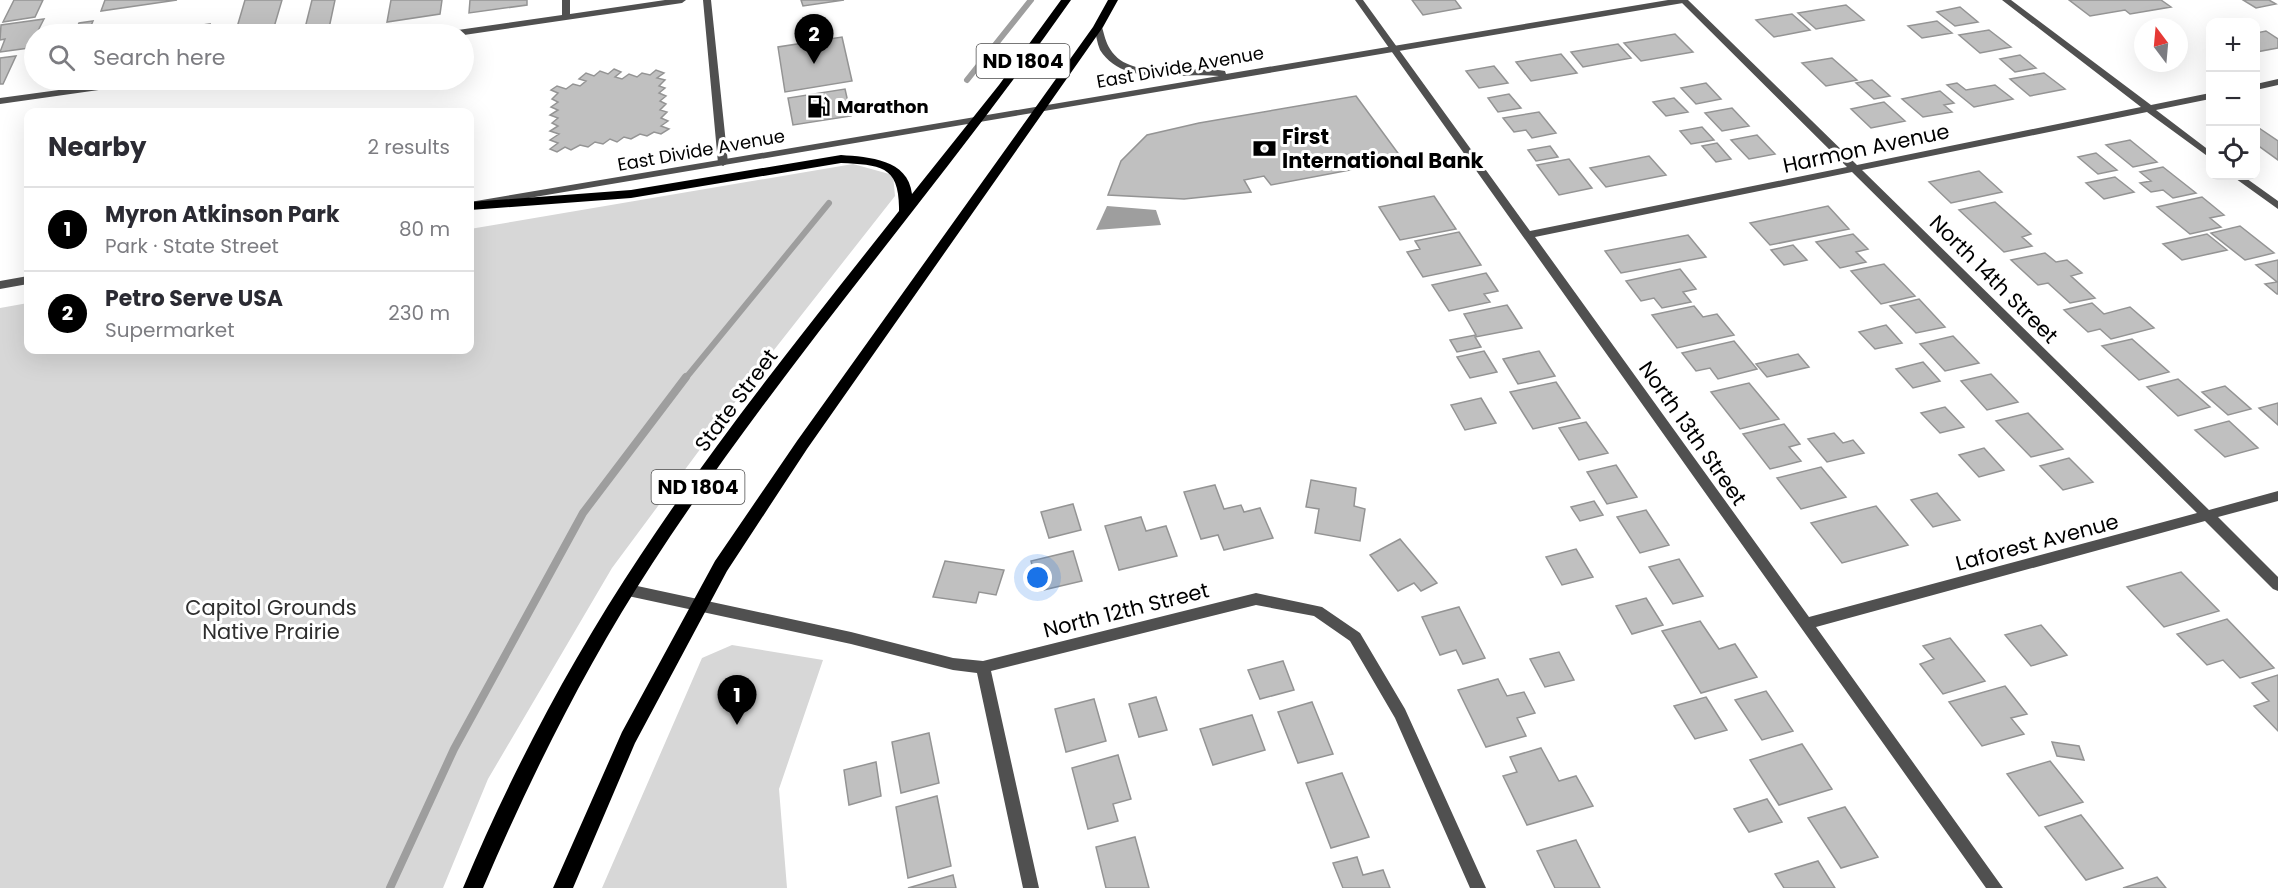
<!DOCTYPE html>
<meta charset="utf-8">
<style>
:root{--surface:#fff;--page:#f2f2f3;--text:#2b2b33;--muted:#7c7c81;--line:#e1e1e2;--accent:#000}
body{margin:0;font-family:Poppins,sans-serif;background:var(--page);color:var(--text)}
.controls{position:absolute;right:18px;top:18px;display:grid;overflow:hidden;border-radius:12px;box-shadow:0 6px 24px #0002}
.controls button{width:54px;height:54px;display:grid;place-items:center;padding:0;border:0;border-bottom:2px solid var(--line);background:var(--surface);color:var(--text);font:30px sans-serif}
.compass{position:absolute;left:2134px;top:18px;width:54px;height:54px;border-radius:50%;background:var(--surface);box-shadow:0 6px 24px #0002;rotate:344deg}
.you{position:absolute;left:1038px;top:578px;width:21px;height:21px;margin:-15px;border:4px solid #fff;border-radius:50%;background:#1a73e8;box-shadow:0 0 0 9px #1a73e833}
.badge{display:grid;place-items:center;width:39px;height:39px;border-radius:50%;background:var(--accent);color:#fff;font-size:20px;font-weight:700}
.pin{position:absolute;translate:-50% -50px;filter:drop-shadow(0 2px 3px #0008)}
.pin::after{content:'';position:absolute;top:32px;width:21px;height:18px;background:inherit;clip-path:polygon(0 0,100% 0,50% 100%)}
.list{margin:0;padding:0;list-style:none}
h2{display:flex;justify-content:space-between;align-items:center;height:78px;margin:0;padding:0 24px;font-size:26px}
h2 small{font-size:20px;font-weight:400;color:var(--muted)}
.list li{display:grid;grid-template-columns:39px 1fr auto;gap:18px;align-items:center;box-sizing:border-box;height:84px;padding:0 24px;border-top:2px solid var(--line)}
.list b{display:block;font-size:22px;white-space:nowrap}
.list p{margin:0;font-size:20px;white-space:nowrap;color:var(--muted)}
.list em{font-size:20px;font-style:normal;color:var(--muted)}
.icon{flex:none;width:33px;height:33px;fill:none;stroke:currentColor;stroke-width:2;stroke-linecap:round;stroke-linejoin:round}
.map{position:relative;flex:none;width:2278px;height:888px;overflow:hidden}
.search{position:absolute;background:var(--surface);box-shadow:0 6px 24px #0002;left:24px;top:24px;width:450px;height:66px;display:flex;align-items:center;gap:15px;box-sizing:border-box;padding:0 21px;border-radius:33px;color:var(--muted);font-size:22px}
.panel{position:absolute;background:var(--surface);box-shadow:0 6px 24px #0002;left:24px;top:108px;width:450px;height:246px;border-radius:12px}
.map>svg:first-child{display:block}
.green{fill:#d7d7d7}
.water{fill:#9e9e9e}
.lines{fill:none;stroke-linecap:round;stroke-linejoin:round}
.stream-far1{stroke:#9e9e9e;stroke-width:6}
.stream{stroke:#9e9e9e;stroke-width:8}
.building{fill:#c0c0c0;stroke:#949494;stroke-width:1.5}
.minor{fill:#505050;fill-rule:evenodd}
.tertiary{fill:#505050;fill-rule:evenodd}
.primary{fill:#000;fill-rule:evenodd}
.labels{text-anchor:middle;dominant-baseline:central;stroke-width:6;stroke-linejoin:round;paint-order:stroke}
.far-street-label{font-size:18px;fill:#000;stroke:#fff}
.far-poi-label{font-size:18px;font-weight:bold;fill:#000;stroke:#fff;text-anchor:start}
.shield{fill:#fff;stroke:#4c4c4c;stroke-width:1.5}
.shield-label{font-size:20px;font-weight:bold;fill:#000}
.poi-label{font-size:21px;font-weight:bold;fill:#000;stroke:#fff;text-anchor:start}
.street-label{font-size:21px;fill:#000;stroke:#fff}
.park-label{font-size:21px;fill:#2e2e2e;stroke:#fff}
</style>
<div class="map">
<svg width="2278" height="888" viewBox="0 0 2278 888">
<rect width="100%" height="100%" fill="#fff"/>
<!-- green -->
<path class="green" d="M853 164 893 175 895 196 770 355 612 568 488 779 443 888H0V308L28 303V350H470V229Z
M732 645 823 660 779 789 787 888H602L702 658Z"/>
<!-- water -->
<path class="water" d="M1107 206 1156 210 1161 225 1096 230Z"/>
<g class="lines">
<!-- stream-far1 -->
<path class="stream-far1" d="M967 80 1031 0
M685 379 829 203"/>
<!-- stream -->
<path class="stream" d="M390 888 454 749 583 513 686 377"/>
</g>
<!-- building -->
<path class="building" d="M14 0H43L35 17 3 22Z
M105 0H177L101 11Z
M245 0H282L272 34H235Z
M312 0H335L329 28 304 32Z
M391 0H442L440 14 387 22Z
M470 0H527V5L469 13Z
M801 0H844L803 6Z
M1412 0H1455L1461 8 1423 15Z
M2069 0H2161L2171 7 2130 14 2125 10 2090 16Z
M2243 0H2269L2276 4 2256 8Z
M1846 5 1864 20 1816 29 1798 13Z
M1960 7 1978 22 1955 26 1937 12Z
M1792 14 1810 30 1774 37 1756 20Z
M44 19 29 48 0 52 5 39 0 40 1 25Z
M93 21 88 33 74 34 79 23Z
M1937 21 1952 33 1922 38 1908 26Z
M210 24 207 34H139Z
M1989 30 2011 47 1980 53 1959 35Z
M2266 31 2278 39V48L2256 52V33Z
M1675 34 1693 52 1641 61 1624 43Z
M842 37 852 81 785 92 778 47Z
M1618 44 1631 58 1583 67 1571 52Z
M1561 54 1577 73 1531 81 1516 62Z
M2020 55 2036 68 2015 72 2000 59Z
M16 56 3 84H0V58Z
M1832 58 1857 80 1826 86 1802 63Z
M1494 66 1508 83 1479 88 1466 71Z
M614 69 621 72 615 77 622 79 629 74 637 77 642 73 650 75 656 70 664 73 657 78 665 80 659 86 665 88 659 93 666 96 660 101 666 104 660 110 667 112 661 118 668 121 661 126 669 129 661 134 654 132 647 136 640 134 631 139 624 137 617 142 610 139 603 144 595 142 588 147 580 145 571 150 565 147 557 152 550 149 558 143 550 140 559 134 550 131 558 126 552 123 558 118 550 115 558 110 551 107 558 102 552 99 558 93 551 90 557 86 566 89 573 84 580 86 586 81 579 79 586 73 594 76 600 71 608 74Z
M2044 73 2065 89 2030 96 2010 79Z
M1872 80 1890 96 1874 99 1856 83Z
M1706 83 1721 99 1696 104 1681 88Z
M1957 83 1966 90 1995 85 2013 99 1974 107 1947 85Z
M845 89 851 116 793 125 788 98Z
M1940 91 1954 103 1944 105 1952 112 1923 117 1902 99Z
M1509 94 1521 108 1498 112 1488 98Z
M1356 96 1403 160 1271 185 1264 176 1244 180 1251 192 1184 199 1108 195 1121 161 1147 135 1199 123Z
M1674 98 1688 112 1666 116 1653 102Z
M1884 102 1905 121 1871 128 1851 109Z
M1732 108 1749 126 1722 131 1705 113Z
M1539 112 1556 133 1532 138 1526 130 1514 132 1503 118Z
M2256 126 2278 141V160L2256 144Z
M1702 127 1714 140 1691 144 1680 131Z
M1757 135 1775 154 1749 159 1731 140Z
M2130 140 2157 162 2133 167 2106 145Z
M1717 143 1731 159 1716 162 1702 146Z
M1550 146 1558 157 1536 161 1528 150Z
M2096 153 2117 170 2098 174 2078 157Z
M1649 156 1666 175 1606 187 1590 168Z
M1569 159 1592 188 1559 195 1537 165Z
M2163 167 2196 193 2173 198 2163 190 2151 192 2140 183 2151 181 2140 172Z
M1979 171 2002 192 1951 203 1929 182Z
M2115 177 2134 192 2104 199 2086 183Z
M1434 196 1456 229 1400 240 1379 207Z
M2202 197 2224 215 2210 218 2221 227 2190 234 2157 207Z
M1995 202 2031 234 2022 237 2032 246 2004 252 1959 210Z
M1828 206 1849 229 1770 245 1750 223Z
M2240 226 2274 253 2245 260 2211 233Z
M1459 232 1481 265 1423 277 1407 252 1420 249 1415 241Z
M1853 234 1868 249 1856 252 1866 262 1840 268 1816 242Z
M2207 234 2227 250 2182 260 2163 244Z
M1688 235 1706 257 1621 273 1605 251Z
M1793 245 1807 260 1784 265 1771 250Z
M2045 253 2056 262 2067 260 2082 273 2071 276 2095 298 2070 303 2048 283 2038 285 2011 260Z
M2278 260V294H2277L2265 284 2277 282 2256 265Z
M1884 264 1915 296 1881 304 1851 271Z
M1680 269 1696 289 1683 292 1691 302 1662 308 1654 298 1641 301 1626 281Z
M1486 273 1498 291 1484 294 1490 302 1449 311 1432 285Z
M1919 299 1945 327 1916 333 1890 306Z
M2092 303 2104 314 2130 307 2154 328 2111 339 2100 329 2088 332 2064 310Z
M1507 305 1522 328 1475 337 1481 347 1457 352 1450 340 1476 335 1464 314Z
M1694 306 1703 317 1717 314 1734 335 1677 348 1652 315Z
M1886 325 1902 343 1875 349 1859 332Z
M1953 336 1979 363 1945 371 1920 344Z
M2132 339 2169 372 2139 380 2102 346Z
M1734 341 1757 369 1718 379 1710 368 1696 371 1682 353Z
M1484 351 1497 372 1470 378 1457 357Z
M1539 351 1555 376 1518 384 1503 359Z
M1798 354 1809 367 1767 377 1756 364Z
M1923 362 1940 381 1913 388 1896 369Z
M1991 374 2018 402 1987 410 1961 381Z
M2178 379 2210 407 2178 416 2147 387Z
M1556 382 1580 418 1533 429 1510 392Z
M1749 383 1779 419 1740 429 1711 392Z
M2225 386 2251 409 2228 415 2202 392Z
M1481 398 1496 423 1465 430 1451 405Z
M2278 403V425L2259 408Z
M1945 407 1964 427 1940 433 1921 413Z
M2028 413 2063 449 2031 457 1996 421Z
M2229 421 2258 448 2225 457 2195 430Z
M1586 422 1608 453 1579 460 1559 428Z
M1784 424 1800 444 1789 447 1801 461 1770 469 1743 434Z
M1834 433 1843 443 1853 440 1864 453 1827 462 1808 439Z
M1984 448 2004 470 1979 477 1959 455Z
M2069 458 2093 482 2063 490 2040 466Z
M1616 465 1637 497 1607 504 1587 472Z
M1821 467 1846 497 1801 509 1777 478Z
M1311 480 1356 488 1354 506 1365 509 1360 541 1315 533 1319 509 1306 507Z
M1215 485 1224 509 1241 505 1244 512 1260 508 1273 538 1224 550 1218 535 1201 539 1184 492Z
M1937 493 1960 520 1933 527 1911 500Z
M1594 501 1603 515 1580 521 1571 507Z
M1073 504 1081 530 1049 538 1041 512Z
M1876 506 1908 545 1842 563 1811 523Z
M1646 510 1669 545 1640 553 1617 517Z
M1141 517 1146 531 1166 526 1177 556 1119 570 1105 526Z
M1400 539 1437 583 1421 591 1414 583 1398 591 1370 555Z
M1576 549 1593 577 1562 585 1546 557Z
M1073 551 1082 581 1039 591 1031 561Z
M1679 559 1703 596 1673 604 1649 567Z
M945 561 1004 570 996 595 979 592 976 603 933 597Z
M2181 572 2219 611 2164 627 2127 587Z
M1646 598 1663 625 1632 634 1616 606Z
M1459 607 1485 658 1463 664 1456 650 1440 655 1422 617Z
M2227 619 2274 668 2240 678 2223 660 2207 665 2177 634Z
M1700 621 1719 649 1735 644 1757 677 1701 693 1662 631Z
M2041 625 2067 655 2031 666 2005 635Z
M1950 638 1985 681 1943 694 1920 664 1934 659 1923 646Z
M1559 652 1574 680 1545 687 1530 659Z
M1283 661 1294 690 1260 699 1248 670Z
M2278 675V731L2254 706 2269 701 2252 683Z
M1498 679 1507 696 1524 692 1535 713 1517 718 1526 736 1486 747 1458 690Z
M2005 686 2027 714 2011 718 2024 734 1982 746 1949 702Z
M1766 691 1793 731 1762 740 1735 700Z
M1156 697 1167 730 1139 737 1129 704Z
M1706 697 1727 730 1695 739 1674 706Z
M1094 699 1106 741 1066 752 1055 709Z
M1312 702 1333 754 1298 763 1278 712Z
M1252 715 1265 750 1213 765 1200 729Z
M929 733 939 783 901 793 892 742Z
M2052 742 2079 746 2084 760 2057 756Z
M1802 744 1832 789 1779 805 1750 760Z
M1541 748 1559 781 1576 776 1593 806 1527 825 1503 776 1517 772 1510 757Z
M1118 755 1131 799 1113 804 1118 821 1088 829 1072 768Z
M2050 761 2083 802 2039 816 2007 774Z
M876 762 881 796 849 805 844 770Z
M1342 773 1369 837 1331 848 1306 783Z
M937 796 951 866 908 878 896 807Z
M1767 799 1782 822 1749 832 1734 809Z
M1845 807 1878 857 1841 868 1808 818Z
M2081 815 2123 868 2086 880 2045 827Z
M1135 837 1149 888H1106L1096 847Z
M1576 840 1600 888H1555L1537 851Z
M1357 857 1363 875 1383 870 1390 888H1343L1333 863Z
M1818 861 1835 888H1784L1775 874Z
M953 875 956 888H908Z
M2157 877 2166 888H2123Z"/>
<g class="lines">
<!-- minor -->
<path class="minor" d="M562 0H570V14L665 0H686L682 3 464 35 447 34 451 31 562 15Z
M703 0H711L728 163 723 166 718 163Z
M1355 0H1363L1530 231 1847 167 1679 0H1688L1857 165 2141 107 2002 0H2011L2151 105 2210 93V99L2156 110 2210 151V158L2147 112 1862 170 2209 510 2278 491V501L2218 517 2278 577V591L2273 589 2205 521 1816 627 2003 888H1986ZM1852 172 2197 513 1809 617 1535 237Z
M2278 79V85L2256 90V84Z
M132 80H153L148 83 0 104V98Z
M2232 176H2243L2278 201V209Z
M628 584 851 632 953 658 983 661 1256 593 1322 607 1360 633 1405 709 1486 888H1470L1395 718 1350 641 1314 616 1256 605 991 671 1039 888H1023L977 673 953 670 851 644 628 596 623 594 621 590 623 586Z"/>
<!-- tertiary -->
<path class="tertiary" d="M1668 0H1687L1683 3 470 208V202L1219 76C1182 72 1124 88 1100 50 1097 43 1096 34 1094 27L1098 24 1102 27C1104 34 1106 43 1110 49 1131 83 1191 64 1225 71L1226 74Z
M28 276V284L0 289V281Z"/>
<!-- primary -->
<path class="primary" d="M1061 0H1071C936 192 780 367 652 564 585 667 531 776 483 888H463C511 773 571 660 640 556 719 436 810 324 899 211 900 165 880 165 841 163L631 198 470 210V202L631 190 841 155C869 157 908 159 912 194L999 85Z
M1108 0H1118L1103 27 807 449 727 571 635 743 573 888H553L622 732 715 561 797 441 1093 27Z"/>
</g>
<!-- icons -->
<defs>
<symbol id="fuel-bare" viewBox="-9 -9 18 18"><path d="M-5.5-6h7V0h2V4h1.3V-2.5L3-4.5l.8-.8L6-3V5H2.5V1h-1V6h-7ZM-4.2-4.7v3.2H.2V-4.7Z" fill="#000" stroke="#fff" stroke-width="2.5" paint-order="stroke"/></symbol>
<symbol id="bank-bare" viewBox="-9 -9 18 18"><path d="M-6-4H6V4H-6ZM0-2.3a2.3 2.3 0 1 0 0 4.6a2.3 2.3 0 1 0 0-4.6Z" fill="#000" stroke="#fff" stroke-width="2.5" paint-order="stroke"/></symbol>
</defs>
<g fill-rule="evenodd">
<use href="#fuel-bare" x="802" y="90" width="33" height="33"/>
<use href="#bank-bare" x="1248" y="132" width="33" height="33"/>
</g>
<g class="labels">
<!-- far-street labels -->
<g class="far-street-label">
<text transform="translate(1180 67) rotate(-10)">East Divide Avenue</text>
<text transform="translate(701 150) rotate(-10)">East Divide Avenue</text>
</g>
<!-- far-poi labels -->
<g class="far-poi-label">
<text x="837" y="106">Marathon</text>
</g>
<!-- shield labels -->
<g class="shield">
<rect x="976.5" y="44" width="93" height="34" rx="4.5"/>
<rect x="651.5" y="470" width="93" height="34" rx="4.5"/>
</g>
<g class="shield-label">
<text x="1023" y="61">ND 1804</text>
<text x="698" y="487">ND 1804</text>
</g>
<!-- poi labels -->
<g class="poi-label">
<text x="1282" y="136">First<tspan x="1282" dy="24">International Bank</tspan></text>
</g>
<!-- street labels -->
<g class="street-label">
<text transform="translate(1866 148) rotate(-12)">Harmon Avenue</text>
<text transform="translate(1994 279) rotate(45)">North 14th Street</text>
<text transform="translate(736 400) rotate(-53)">State Street</text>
<text transform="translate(1693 433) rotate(55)">North 13th Street</text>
<text transform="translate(2037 542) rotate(-15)">Laforest Avenue</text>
<text transform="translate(1126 610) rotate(-14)">North 12th Street</text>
</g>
<!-- park labels -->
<g class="park-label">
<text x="271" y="607">Capitol Grounds<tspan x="271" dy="24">Native Prairie</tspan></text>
</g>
</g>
</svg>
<div class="controls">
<button>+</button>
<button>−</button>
<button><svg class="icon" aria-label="locate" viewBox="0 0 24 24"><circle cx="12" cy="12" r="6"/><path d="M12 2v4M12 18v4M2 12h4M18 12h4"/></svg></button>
</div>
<svg class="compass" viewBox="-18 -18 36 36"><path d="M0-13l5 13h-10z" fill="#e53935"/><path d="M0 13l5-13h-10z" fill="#7c7c81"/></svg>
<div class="you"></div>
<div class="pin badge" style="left:737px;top:725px">1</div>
<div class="pin badge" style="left:814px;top:64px">2</div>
<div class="search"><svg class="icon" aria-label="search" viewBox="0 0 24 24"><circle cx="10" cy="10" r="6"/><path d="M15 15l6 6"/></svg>Search here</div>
<section class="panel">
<h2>Nearby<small>2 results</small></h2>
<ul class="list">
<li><span class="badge">1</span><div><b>Myron Atkinson Park</b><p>Park · State Street</p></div><em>80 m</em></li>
<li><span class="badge">2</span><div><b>Petro Serve USA</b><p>Supermarket</p></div><em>230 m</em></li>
</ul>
</section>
</div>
